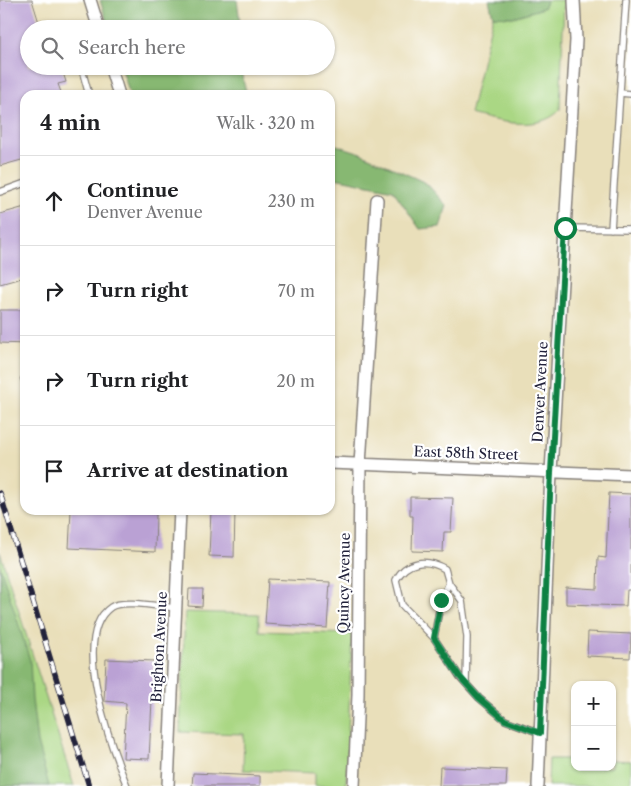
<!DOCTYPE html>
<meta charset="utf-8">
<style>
:root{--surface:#fff;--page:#f2f2f2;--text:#202124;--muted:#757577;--line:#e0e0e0}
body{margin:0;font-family:"Libre Caslon Text",serif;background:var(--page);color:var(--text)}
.controls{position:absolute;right:15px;bottom:15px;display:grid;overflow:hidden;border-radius:10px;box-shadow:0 1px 4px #0004}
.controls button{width:45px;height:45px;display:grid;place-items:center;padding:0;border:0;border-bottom:1px solid var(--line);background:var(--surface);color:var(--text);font:25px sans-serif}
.stop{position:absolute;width:15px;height:15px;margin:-11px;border:4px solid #0b8043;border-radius:50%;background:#fff}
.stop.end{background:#0b8043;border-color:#fff;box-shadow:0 1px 5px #0008}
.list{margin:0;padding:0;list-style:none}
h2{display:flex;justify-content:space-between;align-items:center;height:65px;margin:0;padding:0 20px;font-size:21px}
h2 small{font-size:16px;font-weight:400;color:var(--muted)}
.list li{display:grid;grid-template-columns:32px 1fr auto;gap:15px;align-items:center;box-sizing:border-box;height:90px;padding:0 20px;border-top:1px solid var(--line)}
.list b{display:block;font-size:19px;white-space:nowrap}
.list p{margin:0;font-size:16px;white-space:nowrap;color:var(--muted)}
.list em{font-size:16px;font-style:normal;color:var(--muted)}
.icon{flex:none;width:28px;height:28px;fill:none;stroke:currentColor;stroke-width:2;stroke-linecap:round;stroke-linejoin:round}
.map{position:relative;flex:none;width:631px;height:786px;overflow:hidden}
.search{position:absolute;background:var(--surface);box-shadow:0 1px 4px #0004;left:20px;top:20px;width:315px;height:55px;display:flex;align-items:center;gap:12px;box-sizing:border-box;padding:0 18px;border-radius:28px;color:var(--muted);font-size:19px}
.panel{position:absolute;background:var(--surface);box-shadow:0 1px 4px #0004;left:20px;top:90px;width:315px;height:425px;border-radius:15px}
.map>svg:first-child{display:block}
.green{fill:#aad784;stroke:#667c60}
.forest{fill:#87b872;stroke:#546d56}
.building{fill:#baa1d4}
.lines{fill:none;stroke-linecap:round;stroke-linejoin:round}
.lane-casing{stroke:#86807a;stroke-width:8}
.street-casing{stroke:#86807a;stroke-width:14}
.lane{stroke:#fff;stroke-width:5.5}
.street{stroke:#fff;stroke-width:11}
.rail-casing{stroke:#22223b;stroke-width:5.5}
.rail{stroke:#fff;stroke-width:4;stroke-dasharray:11;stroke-linecap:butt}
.route{stroke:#0b8043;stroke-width:6}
.labels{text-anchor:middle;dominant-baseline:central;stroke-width:4.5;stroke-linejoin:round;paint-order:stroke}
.street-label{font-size:14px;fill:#22223b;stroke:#fff}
</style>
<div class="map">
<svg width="631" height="786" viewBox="0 0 631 786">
<rect width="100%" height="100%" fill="#fff"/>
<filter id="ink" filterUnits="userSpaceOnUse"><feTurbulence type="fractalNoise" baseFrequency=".02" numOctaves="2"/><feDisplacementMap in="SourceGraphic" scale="10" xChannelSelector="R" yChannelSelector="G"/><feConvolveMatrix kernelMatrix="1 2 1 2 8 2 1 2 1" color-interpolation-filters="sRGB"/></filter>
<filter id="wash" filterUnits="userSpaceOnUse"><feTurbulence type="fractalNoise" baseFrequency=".0096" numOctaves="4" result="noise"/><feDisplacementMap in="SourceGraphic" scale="20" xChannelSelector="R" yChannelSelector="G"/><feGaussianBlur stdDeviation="1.12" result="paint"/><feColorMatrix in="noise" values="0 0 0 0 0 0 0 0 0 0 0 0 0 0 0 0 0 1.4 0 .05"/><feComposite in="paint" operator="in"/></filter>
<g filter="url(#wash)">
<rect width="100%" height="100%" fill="#e9dfba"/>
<!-- green -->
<path class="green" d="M547 0H564L560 110C538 133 497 121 470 114L493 16 513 17 543 8Z
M0 552 74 786H0Z
M185 612 259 614V631L352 634 346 786H315V773L243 770 244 734 180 732Z
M549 759H575V767H612V760L631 761V786H548Z"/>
<!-- forest -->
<path class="forest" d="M100 0H237L241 29H109Z
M489 0H547L543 8 513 17 493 16Z
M121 66H242V76L247 95H130Z
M330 143 358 152 426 183 447 206 440 227 420 229 393 190 330 177Z
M0 566 30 660 32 699 37 742 49 786H0Z"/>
<g id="blocks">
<!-- building -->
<path class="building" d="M0 0H32L41 29H29V66H61L66 82 58 84 62 95H25V159L0 166Z
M25 207V277L0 284V214Z
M0 310H25V344L0 343Z
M609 493 631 494V590H627L626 606 566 604V587L597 589 598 557 606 558Z
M410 497 453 498 451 532H444L443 552 412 551 413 516H410Z
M71 510 156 514 155 552 69 548Z
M211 510H235L234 557 209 556Z
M268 579 330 582 327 628 265 624Z
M189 589H203L202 607 188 606Z
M588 632 631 634 630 658 587 656Z
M106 659 154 661 149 759 123 758 126 703 104 701Z
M440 767 507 770 506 786H439Z
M193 773 260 776V786H192Z"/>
</g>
</g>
<g filter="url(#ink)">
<use href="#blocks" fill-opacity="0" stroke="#86807a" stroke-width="1"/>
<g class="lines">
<defs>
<path id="lane" d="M81 66 89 95
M620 93 631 94
M0 192 25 183
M565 228 631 229
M611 229 626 0
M24 379 25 381
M449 583 462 601 467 637 466 683
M434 638 402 605 396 580C406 561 426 558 445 569L449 583 441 600 434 638 460 677 479 698 505 720 540 733
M127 786C112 749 69 635 111 607 123 599 161 607 176 608"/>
<path id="street" d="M90 0 99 29
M110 66 119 95
M330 463 631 475
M168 786 180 510
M354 786 358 695 360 464 377 200
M538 786 551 472 576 40 574 0"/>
</defs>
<!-- lane casing -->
<use href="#lane" class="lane-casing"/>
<!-- street casing -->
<use href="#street" class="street-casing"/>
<!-- lane -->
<use href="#lane" class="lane"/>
<!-- street -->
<use href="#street" class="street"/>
<defs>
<path id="rail" d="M0 493 89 786"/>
</defs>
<!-- rail casing -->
<use href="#rail" class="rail-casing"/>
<!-- rail -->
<use href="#rail" class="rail"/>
</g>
</g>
<g class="lines" filter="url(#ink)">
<!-- route -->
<path class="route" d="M441 600 434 638 460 677 479 698 505 720 540 733 551 472 565 228"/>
</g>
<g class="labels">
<!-- street labels -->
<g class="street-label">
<text transform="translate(540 392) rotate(-87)">Denver Avenue</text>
<text transform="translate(466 453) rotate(2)">East 58th Street</text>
<text transform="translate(344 583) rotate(-89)">Quincy Avenue</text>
<text transform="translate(159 647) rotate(-87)">Brighton Avenue</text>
</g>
</g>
</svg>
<div class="controls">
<button>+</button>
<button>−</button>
</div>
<div class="stop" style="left:565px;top:228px"></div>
<div class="stop end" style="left:441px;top:600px"></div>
<div class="search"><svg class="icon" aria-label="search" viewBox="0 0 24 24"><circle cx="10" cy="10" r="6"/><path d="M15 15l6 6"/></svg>Search here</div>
<section class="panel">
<h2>4 min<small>Walk · 320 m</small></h2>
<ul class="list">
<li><svg class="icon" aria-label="ahead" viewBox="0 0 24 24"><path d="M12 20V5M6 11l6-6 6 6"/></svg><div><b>Continue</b><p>Denver Avenue</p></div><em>230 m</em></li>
<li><svg class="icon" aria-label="right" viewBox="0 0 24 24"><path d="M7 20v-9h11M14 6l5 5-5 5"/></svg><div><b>Turn right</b></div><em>70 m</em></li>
<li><svg class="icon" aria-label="right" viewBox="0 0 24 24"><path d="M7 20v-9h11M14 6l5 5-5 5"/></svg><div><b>Turn right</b></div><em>20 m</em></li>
<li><svg class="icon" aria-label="arrive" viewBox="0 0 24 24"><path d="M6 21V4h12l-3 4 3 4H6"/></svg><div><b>Arrive at destination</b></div></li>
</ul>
</section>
</div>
